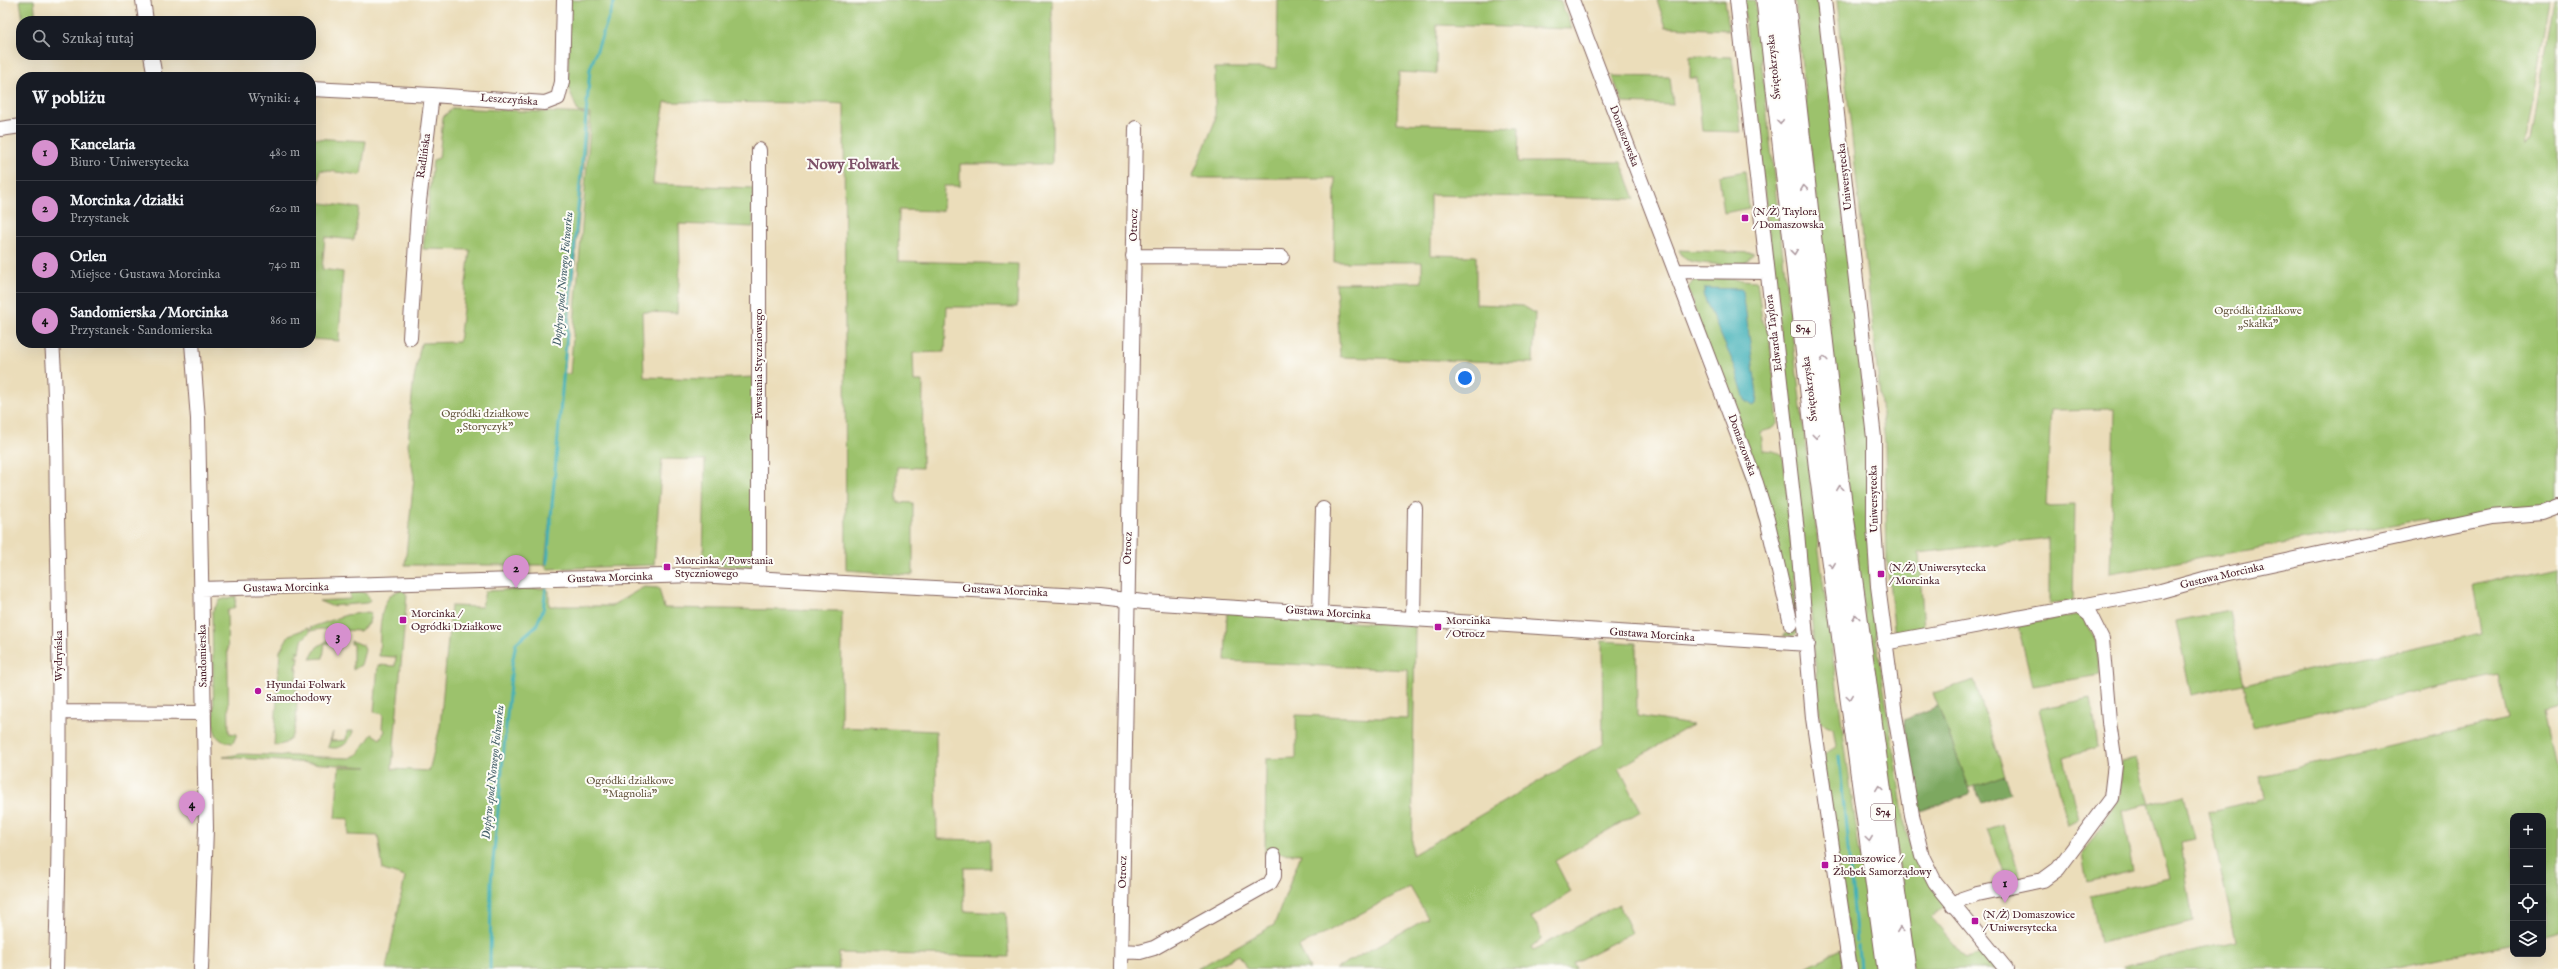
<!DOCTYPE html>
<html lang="pl">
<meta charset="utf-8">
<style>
:root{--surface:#171b24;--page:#242831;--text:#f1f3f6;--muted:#9ea1a6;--line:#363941;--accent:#d690ce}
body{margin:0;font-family:"IM FELL English",serif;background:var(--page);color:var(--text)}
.controls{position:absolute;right:12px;bottom:12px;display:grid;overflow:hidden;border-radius:8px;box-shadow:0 4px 16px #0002}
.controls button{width:36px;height:36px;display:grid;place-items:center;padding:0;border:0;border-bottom:1px solid var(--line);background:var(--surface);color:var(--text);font:20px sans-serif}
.you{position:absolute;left:1465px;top:378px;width:14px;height:14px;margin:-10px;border:3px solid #fff;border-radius:50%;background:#1a73e8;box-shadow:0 0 0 6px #1a73e833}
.badge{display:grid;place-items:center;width:26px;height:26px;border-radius:50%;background:var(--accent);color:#111;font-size:13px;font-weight:700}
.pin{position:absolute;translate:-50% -33px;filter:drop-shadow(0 1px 2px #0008)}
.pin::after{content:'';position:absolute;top:21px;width:14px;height:12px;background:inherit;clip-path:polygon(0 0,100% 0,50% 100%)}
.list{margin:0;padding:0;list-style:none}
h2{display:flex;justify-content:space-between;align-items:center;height:52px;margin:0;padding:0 16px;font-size:17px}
h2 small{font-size:13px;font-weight:400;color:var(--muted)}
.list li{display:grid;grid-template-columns:26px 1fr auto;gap:12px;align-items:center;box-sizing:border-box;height:56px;padding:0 16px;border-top:1px solid var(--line)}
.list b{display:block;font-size:15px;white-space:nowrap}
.list p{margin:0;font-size:13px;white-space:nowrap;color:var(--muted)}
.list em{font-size:13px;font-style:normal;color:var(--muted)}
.icon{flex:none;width:22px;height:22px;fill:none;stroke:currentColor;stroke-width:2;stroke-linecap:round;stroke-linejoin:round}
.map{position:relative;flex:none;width:2558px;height:969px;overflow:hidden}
.search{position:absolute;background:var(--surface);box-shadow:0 4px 16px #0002;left:16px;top:16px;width:300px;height:44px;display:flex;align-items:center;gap:10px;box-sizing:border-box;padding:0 14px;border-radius:16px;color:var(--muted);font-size:15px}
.panel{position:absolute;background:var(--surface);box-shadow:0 4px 16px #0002;left:16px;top:72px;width:300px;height:276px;border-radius:16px}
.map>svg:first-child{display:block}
.green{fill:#9cc26c;stroke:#73704c}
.forest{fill:#7da860;stroke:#646446}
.water{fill:#3fb0b8;stroke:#446872}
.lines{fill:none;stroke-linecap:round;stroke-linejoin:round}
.stream{stroke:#3fb0b8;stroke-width:3}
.minor-casing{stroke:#82625d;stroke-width:16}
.highway-casing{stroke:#82625d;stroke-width:23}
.minor{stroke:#fff;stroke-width:14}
.highway{stroke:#fff;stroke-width:21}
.oneway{stroke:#ae9aa0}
.poi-dot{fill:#b5179e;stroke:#fdfcf7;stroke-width:1.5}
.labels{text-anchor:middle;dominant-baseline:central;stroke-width:4;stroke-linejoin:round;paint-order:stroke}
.shield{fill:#fdfcf7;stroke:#806168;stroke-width:1}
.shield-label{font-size:10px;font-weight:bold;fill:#4a1f2b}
.street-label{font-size:11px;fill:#4a1f2b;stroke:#fdfcf7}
.poi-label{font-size:11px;fill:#4a1f2b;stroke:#fdfcf7;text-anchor:start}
.park-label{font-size:11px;fill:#675842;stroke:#fdfcf7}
.water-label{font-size:12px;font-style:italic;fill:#45606a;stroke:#fdfcf7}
.district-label{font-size:15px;font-weight:bold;fill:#7d5068;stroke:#fdfcf7}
</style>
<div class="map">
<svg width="2558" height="969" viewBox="0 0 2558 969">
<rect width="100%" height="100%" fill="#fdfcf7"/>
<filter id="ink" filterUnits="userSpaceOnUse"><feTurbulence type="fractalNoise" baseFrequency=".025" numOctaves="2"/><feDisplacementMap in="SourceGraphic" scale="8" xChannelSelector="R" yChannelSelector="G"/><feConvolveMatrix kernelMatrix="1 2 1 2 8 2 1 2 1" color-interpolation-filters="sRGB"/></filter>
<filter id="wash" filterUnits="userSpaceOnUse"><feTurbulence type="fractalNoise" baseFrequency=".012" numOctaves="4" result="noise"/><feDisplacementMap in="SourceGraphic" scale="16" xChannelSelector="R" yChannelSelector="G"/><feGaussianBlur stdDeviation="0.9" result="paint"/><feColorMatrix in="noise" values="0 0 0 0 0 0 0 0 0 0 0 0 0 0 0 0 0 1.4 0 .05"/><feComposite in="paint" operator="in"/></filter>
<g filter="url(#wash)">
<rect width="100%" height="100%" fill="#ebddba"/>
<!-- green -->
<path class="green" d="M20 0H34L36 21H23Z
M569 0H1052V164H960V186H944L943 211 899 210 898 261 1018 264 1017 307H947L945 352 913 353 914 381H923L922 468 897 467V502L913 503V575L846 570 844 104 828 103 665 102 657 146 653 184 753 188V227L679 224 680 268 677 313 642 312 644 377 708 379 754 377 756 567 703 565 705 460 662 459 654 565 546 569 552 497 545 565H405L414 477 408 444 413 384 421 343 459 342 470 250 423 249 433 160 439 158 443 117 453 108 589 114 564 374H570L591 114 578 112 568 86Z
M1278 0H1560L1572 29 1437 25 1436 74 1399 72 1397 123 1519 127 1518 162H1621L1635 199 1430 195V255L1476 256V304L1523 306 1535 313 1533 363 1340 357 1336 283 1422 282V262H1334L1335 178H1192L1215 121V68H1277Z
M1657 0H1725L1729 30 1666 27Z
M1743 0H1755C1788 324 1830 647 1876 969H1854L1822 755 1836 747 1833 728 1820 722 1811 611Z
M1795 0H1819L1868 437 1871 584 1876 638 1906 832 1919 869 1945 905 1931 918 1966 959 1984 950 1999 969H1913L1844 462Z
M1837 0H2550L2526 145 2532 139 2555 0H2558V502L2540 508 2429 525 2425 519 2110 574 2114 409 2051 410 2046 506 2075 505 2073 601 2049 603V538L1919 553 1924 630 1895 636 1887 562 1885 442Z
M1690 56 1732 57 1741 132 1702 131 1697 78H1690Z
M1612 76 1670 77 1673 105 1623 103Z
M311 138 366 141 361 175 320 170 315 202 359 208 354 240 325 237 322 269 343 272 339 341 311 339Z
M1745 171 1749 208 1724 213 1719 176Z
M1679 250 1754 253 1745 263C1732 265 1699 265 1687 260 1683 258 1681 254 1679 250Z
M1700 277 1757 281 1762 320 1769 332 1778 423 1771 429 1761 432 1763 450C1773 451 1780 450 1784 461L1799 631 1793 636H1783L1794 628 1688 288 1693 281Z
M2558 566V708L2544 712 2558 775V933L2543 937V816H2513V943L2387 969H2124L2123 967 2236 941 2208 812 2265 798 2261 776 2508 719 2498 675 2252 727 2243 684 2191 695 2176 621 2229 610 2244 684 2482 633 2474 585Z
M644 587 659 588 664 608 842 611 841 727 936 731 937 839 990 840V868H964V911L1006 913 1009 957 839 953V969H386L405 877 383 870 378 836 348 835 349 819 335 818 339 767H368L223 757 241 754 350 758 358 754 372 734 380 739 385 731 382 728 383 714 374 712 378 665 395 666 396 657 379 656C381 636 376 592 403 590L407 595 392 769 429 771 440 727 451 606 482 607 485 591 546 588 549 591V606H611Z
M350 591C358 591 368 591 370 600L367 603 331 606 319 601 350 599Z
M236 596 235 607 227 611 229 733 237 734 233 743C221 742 216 739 214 727L212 612 220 600Z
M368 612 371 613 369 623 360 631 320 629 311 631 310 628 346 615Z
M1227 612 1415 627 1412 855 1603 744 1602 641 1636 643 1637 716 1692 725 1619 768 1641 811 1555 861 1571 892 1531 918 1539 928 1541 939 1531 947 1533 950 1619 904 1632 933 1573 963 1576 969H1335L1428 918 1410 887 1299 947 1310 969H1247L1239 955 1210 969H1197L1274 925 1301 854 1265 853 1266 759 1296 758V715L1408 719V670L1225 661Z
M2080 614 2096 639 2100 675 2033 686 2018 626Z
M308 628 310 632 302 640 300 651H296L299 652 295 657H299L298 664 296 665 298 668 295 667V669L298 670 297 677 295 678 297 681 295 687H297L294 696 297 697C296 714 300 747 274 745L280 651 289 635Z
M328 640 343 641 342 645 325 643 323 658 310 659 317 647Z
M351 641 363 645 365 650 361 665 353 670V644H351Z
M1974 680 2005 775 1969 788 1933 693Z
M2091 698 2098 747 2064 757 2078 820 2068 825 2039 709Z
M347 731H353C350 743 340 751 328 747L333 732 331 741 346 740Z
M2136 759 2150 804 2184 795 2195 840 2181 843 2193 921 2100 943 2091 896 2169 878 2149 804 2122 811 2133 871 2087 882 2082 854 2120 797 2122 762Z
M2003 824 2021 879 2007 882 1987 829Z
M1841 949 1844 969H1802Z"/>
<!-- forest -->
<path class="forest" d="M1938 706 1971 793 1918 812 1904 720Z
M2005 775 2011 793 1982 803 1974 786Z"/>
<!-- water -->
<path class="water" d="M1705 288 1741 289 1743 291 1757 394 1756 404 1753 406 1745 400 1735 367 1703 295Z"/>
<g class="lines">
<!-- stream -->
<path class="stream" d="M547 563 590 69 615 0
M1839 756 1857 941
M1858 946 1860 969
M490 969 491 883 512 664 516 643 536 626 543 610 546 588"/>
</g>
</g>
<g filter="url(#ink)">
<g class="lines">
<defs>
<path id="minor" d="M143 0 146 21
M1572 0 1756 483 1767 519 1791 624
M1737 0 1797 532 1813 718 1850 969
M1824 0 1874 438V526L1878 586 1895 715 1912 815 1922 856 1935 882 2006 969
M151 55 155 77
M311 89 432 95 418 210 410 338
M432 95 545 103 558 98 562 82 564 0
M0 129 21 126
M759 150V578
M1133 256 1282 257
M1676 271 1767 272
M52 343C57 400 56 458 57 516 61 667 60 818 56 969
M192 343 198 419 206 828 201 969
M201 589 696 575 1100 597 1144 602 1808 644
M1320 613 1323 509
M1413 619 1415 508
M1884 643 2161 591 2211 577 2491 517 2542 513 2558 507
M60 712 204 713
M1953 906 1962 899 1977 894 2043 880 2058 869 2111 798 2115 764 2109 722 2102 639 2090 615 2079 606
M1122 951 1140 952 1154 948 1270 883 1274 876V856
M1121 969 1136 128"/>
<path id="highway" d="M1767 0 1820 472 1888 969
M1784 0 1837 472 1905 969"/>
</defs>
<!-- minor casing -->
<use href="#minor" class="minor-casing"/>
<!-- highway casing -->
<use href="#highway" class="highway-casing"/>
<!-- minor -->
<use href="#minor" class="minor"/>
<!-- highway -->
<use href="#highway" class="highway"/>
</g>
<!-- one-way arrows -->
<defs><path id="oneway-chevron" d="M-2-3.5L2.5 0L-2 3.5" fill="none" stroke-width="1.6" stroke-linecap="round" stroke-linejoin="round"/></defs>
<g class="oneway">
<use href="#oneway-chevron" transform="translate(1780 122) rotate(84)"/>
<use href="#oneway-chevron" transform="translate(1804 188) rotate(-97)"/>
<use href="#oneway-chevron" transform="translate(1794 252) rotate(84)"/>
<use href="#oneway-chevron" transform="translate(1824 359) rotate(-97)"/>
<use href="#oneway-chevron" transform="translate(1816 436) rotate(83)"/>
<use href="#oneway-chevron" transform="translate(1840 488) rotate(-97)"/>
<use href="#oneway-chevron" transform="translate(1832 565) rotate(83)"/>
<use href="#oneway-chevron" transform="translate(1856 617) rotate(-97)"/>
<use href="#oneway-chevron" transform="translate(1850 697) rotate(82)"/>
<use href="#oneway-chevron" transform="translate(1879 788) rotate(-98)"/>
<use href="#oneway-chevron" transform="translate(1869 839) rotate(82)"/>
<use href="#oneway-chevron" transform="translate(1900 930) rotate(-98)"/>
</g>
</g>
<!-- markers -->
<g class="poi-dot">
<rect x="1741" y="214" width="8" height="8" rx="2"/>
<rect x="663" y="563" width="8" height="8" rx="2"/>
<rect x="1877" y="570" width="8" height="8" rx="2"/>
<rect x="399" y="616" width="8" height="8" rx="2"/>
<rect x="1434" y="623" width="8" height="8" rx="2"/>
<circle cx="258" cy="691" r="4"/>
<rect x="1821" y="861" width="8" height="8" rx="2"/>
<rect x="1971" y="917" width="8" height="8" rx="2"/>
</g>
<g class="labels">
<!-- shield labels -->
<g class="shield">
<rect x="1791" y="321" width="24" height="16" rx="3"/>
<rect x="1871" y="804" width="24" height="16" rx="3"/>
</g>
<g class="shield-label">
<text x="1803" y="329">S74</text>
<text x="1883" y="812">S74</text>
</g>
<!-- street labels -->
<g class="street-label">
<text transform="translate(1774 67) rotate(-96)">Świętokrzyska</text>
<text transform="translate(509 100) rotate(4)">Leszczyńska</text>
<text transform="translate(1624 136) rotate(69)">Domaszowska</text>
<text transform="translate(424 156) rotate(-82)">Radlińska</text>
<text transform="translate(1845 177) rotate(-96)">Uniwersytecka</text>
<text transform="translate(1134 225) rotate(-89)">Otrocz</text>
<text transform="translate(1774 333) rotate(-97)">Edwarda Taylora</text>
<text transform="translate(759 364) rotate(-90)">Powstania Styczniowego</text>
<text transform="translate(1810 389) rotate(-97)">Świętokrzyska</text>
<text transform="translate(1742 445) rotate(70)">Domaszowska</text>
<text transform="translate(1874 499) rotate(-91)">Uniwersytecka</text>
<text transform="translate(1128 548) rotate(-88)">Otrocz</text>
<text transform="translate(2222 576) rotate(-13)">Gustawa Morcinka</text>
<text transform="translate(610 578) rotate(-2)">Gustawa Morcinka</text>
<text transform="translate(286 588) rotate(-1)">Gustawa Morcinka</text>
<text transform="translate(1005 591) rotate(3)">Gustawa Morcinka</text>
<text transform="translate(1328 613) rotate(4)">Gustawa Morcinka</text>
<text transform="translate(1652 635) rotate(4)">Gustawa Morcinka</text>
<text transform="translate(59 656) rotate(-90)">Wydryńska</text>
<text transform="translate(203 656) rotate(-91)">Sandomierska</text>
<text transform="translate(1123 872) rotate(-89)">Otrocz</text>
</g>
<!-- poi labels -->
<g class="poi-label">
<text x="1753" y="212">(N/Ż) Taylora<tspan x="1753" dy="13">/ Domaszowska</tspan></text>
<text x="675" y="561">Morcinka / Powstania<tspan x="675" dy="13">Styczniowego</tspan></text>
<text x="1889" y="568">(N/Ż) Uniwersytecka<tspan x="1889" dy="13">/ Morcinka</tspan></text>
<text x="411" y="614">Morcinka /<tspan x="411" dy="13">Ogródki Działkowe</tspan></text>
<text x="1446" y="621">Morcinka<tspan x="1446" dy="13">/ Otrocz</tspan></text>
<text x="266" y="685">Hyundai Folwark<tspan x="266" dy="13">Samochodowy</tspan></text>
<text x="1833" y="859">Domaszowice /<tspan x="1833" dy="13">Żłobek Samorządowy</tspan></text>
<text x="1983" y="915">(N/Ż) Domaszowice<tspan x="1983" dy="13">/ Uniwersytecka</tspan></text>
</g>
<!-- park labels -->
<g class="park-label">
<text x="2258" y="311">Ogródki działkowe<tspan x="2258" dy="13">„Skałka”</tspan></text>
<text x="485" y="414">Ogródki działkowe<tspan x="485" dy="13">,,Storyczyk"</tspan></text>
<text x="630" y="781">Ogródki działkowe<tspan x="630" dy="13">"Magnolia"</tspan></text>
</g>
<!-- water labels -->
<g class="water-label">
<text transform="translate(563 279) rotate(-85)">Dopływ spod Nowego Folwarku</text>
<text transform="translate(493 772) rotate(-84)">Dopływ spod Nowego Folwarku</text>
</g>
<!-- district labels -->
<g class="district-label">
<text x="853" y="164">Nowy Folwark</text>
</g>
</g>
</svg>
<div class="controls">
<button>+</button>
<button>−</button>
<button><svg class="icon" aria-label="locate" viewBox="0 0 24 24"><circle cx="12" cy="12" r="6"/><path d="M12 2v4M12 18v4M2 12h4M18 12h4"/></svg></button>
<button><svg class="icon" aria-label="layers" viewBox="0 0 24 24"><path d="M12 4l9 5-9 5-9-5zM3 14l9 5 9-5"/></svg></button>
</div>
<div class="you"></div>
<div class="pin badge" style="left:2005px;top:903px">1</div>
<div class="pin badge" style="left:516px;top:588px">2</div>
<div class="pin badge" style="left:338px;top:656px">3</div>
<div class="pin badge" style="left:192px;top:824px">4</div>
<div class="search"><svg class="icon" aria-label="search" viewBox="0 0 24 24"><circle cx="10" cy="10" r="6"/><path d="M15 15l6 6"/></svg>Szukaj tutaj</div>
<section class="panel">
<h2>W pobliżu<small>Wyniki: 4</small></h2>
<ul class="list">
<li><span class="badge">1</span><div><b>Kancelaria</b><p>Biuro · Uniwersytecka</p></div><em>480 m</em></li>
<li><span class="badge">2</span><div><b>Morcinka / działki</b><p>Przystanek</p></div><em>620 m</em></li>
<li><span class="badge">3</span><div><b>Orlen</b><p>Miejsce · Gustawa Morcinka</p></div><em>740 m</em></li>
<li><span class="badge">4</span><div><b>Sandomierska / Morcinka</b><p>Przystanek · Sandomierska</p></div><em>860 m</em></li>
</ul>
</section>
</div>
